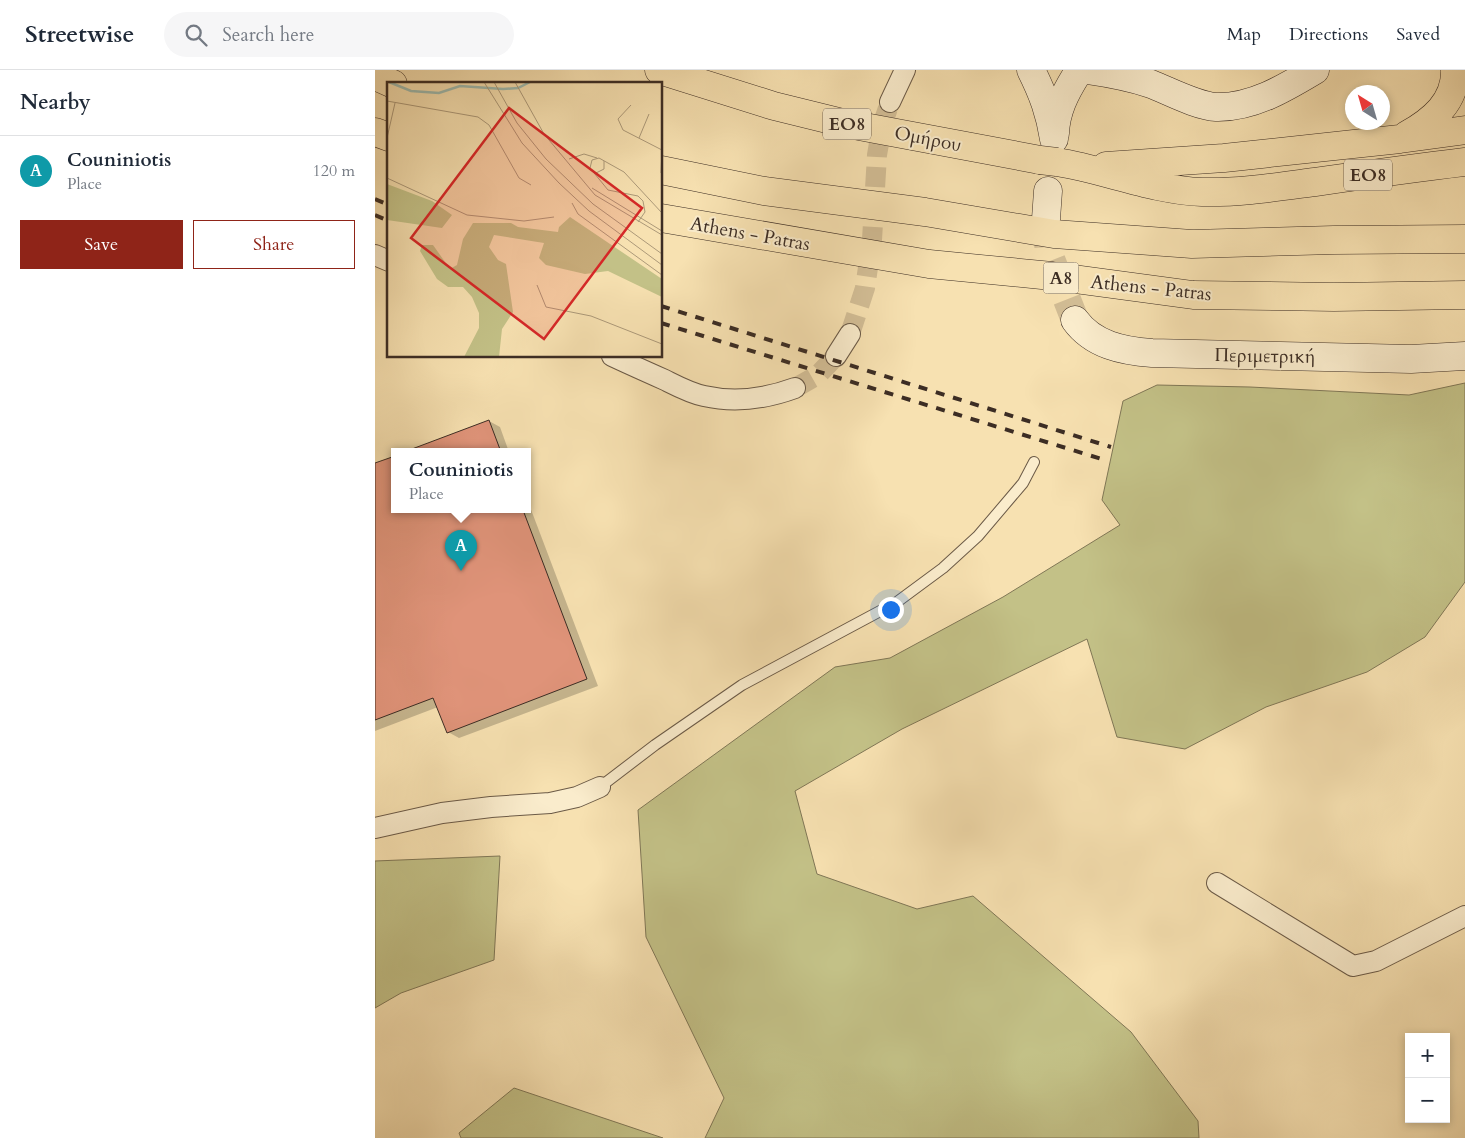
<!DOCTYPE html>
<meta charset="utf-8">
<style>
:root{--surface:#fff;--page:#f6f6f7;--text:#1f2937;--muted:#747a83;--line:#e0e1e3;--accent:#8f2418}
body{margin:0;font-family:Cardo,serif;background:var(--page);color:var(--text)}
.controls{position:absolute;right:15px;bottom:15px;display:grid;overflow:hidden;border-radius:0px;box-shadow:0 2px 8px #0003}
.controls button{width:45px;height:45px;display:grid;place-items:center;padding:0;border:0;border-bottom:1px solid var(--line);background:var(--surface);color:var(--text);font:25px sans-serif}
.compass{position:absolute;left:970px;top:15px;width:45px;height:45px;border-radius:50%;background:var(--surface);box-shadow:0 2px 8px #0003;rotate:323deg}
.you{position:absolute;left:515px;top:539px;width:18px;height:18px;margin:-12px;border:4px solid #fff;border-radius:50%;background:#1a73e8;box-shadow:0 0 0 8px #1a73e833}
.badge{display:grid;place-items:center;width:32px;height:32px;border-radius:50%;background:var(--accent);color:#fff;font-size:16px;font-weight:700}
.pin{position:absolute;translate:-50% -41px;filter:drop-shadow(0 1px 2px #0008)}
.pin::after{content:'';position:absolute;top:26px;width:18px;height:15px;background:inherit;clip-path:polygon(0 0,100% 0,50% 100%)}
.popup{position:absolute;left:16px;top:378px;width:140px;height:65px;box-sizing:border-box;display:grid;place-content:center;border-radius:0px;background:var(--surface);filter:drop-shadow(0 1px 4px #0005);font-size:16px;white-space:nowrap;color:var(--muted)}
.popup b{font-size:19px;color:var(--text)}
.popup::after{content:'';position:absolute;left:50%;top:100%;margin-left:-10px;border:10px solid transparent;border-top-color:var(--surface)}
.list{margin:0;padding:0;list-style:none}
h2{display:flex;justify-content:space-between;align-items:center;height:65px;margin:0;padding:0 20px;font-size:21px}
h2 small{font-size:16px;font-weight:400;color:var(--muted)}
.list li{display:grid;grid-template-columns:32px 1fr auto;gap:15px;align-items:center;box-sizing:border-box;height:70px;padding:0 20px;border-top:1px solid var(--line)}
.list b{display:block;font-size:19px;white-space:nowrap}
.list p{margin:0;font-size:16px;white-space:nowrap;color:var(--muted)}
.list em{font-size:16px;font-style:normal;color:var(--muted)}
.actions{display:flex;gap:10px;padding:15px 20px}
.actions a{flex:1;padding:11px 0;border:1px solid var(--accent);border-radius:0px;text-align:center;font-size:18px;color:var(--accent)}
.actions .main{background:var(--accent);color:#fff}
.icon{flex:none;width:28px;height:28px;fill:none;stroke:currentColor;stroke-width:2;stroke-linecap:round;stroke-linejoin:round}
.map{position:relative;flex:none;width:1090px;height:1068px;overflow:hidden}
header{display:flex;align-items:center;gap:30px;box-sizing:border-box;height:70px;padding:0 25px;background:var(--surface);border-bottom:1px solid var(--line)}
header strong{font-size:24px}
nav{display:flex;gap:28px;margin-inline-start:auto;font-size:18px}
.search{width:350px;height:45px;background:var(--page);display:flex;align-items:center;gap:12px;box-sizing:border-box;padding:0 18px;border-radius:28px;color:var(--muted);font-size:19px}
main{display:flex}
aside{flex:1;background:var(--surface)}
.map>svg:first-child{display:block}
.green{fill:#c3c187;stroke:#807756}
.shadow{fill:#0003}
.building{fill:#df9379;stroke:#3c2d24}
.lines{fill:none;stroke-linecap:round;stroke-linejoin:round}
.street-tunnel{stroke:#d2bd95;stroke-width:20;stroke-dasharray:20 10;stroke-linecap:butt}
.secondary-tunnel{stroke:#d2bd95;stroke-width:28;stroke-dasharray:28 14;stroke-linecap:butt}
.lane-casing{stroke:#6b5a47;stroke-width:12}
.street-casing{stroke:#6b5a47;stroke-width:22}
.secondary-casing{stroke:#3c2d24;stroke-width:29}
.primary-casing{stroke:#3c2d24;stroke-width:29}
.highway-casing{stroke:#3c2d24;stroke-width:29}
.lane{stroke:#faeccc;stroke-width:10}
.street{stroke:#faeccc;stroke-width:20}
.secondary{stroke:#faeccc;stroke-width:28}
.primary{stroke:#f7e1b1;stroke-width:28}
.highway{stroke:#f7e1b1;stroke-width:28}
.rail{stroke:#3c2d24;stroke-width:4;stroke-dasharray:9 9;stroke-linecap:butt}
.primary-bridge-casing{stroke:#3c2d24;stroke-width:29;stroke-linecap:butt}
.primary-bridge{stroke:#f7e1b1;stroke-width:28}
.labels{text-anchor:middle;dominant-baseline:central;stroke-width:4;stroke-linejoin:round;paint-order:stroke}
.shield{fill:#faeccc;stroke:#756656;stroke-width:1}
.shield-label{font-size:18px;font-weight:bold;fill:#3c2d24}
.street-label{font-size:19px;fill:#3c2d24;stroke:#faeccc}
.inset-river{fill:none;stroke:#9ebcb1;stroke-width:2.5}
.inset-road{fill:none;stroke:#ac9979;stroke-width:1}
.view{fill:#d62828;fill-opacity:0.15;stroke:#d62828;stroke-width:2.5}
.inset-edge{fill:none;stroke:#3c2d24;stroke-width:2.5}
</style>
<header>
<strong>Streetwise</strong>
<div class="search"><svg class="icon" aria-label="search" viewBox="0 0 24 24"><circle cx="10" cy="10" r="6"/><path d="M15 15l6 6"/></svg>Search here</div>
<nav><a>Map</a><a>Directions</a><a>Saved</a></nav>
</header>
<main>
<aside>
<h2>Nearby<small></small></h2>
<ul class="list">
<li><span class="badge" style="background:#0f9aa8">A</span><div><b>Couniniotis</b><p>Place</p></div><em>120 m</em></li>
</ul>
<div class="actions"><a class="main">Save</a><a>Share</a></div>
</aside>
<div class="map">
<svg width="1090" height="1068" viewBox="0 0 1090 1068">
<rect width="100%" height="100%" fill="#f7e1b1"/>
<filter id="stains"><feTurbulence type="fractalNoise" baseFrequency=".004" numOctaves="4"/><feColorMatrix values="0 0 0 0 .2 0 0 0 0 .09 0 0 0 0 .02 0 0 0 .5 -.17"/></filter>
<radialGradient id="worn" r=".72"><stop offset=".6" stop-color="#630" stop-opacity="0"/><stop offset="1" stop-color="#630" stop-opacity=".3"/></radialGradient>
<!-- green -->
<path class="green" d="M1090 313V512L1050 567 992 602 891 637 810 679 742 667 712 569 527 659 420 721 442 804 542 839 598 826 756 962 823 1051 824 1068H330L349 1028 271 867 263 740 460 597 515 588 628 527 745 455 727 430 748 331 782 315 875 317 1034 325Z
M125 786 119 890 26 923 0 938V791Z
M139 1018 288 1068H86L84 1063Z"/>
<!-- shadow -->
<path class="shadow" d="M114 351 125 357 134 382H32Z
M0 395 20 440H152V429L223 616 84 668 73 662 63 637 0 661Z"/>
<!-- building -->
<path class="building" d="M114 350 126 382H29Z
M20 386V440H148L212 609 72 663 58 628 0 650V393Z"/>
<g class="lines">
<!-- street-tunnel -->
<path class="street-tunnel" d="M475 264 490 218 497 170 502 85 507 56 515 32
M420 318 443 305 461 286"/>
<!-- secondary-tunnel -->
<path class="secondary-tunnel" d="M671 149 674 184 700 250"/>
<defs>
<path id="lane" d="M225 717 280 675 367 615 522 532 568 498 603 466 648 413 659 392"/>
<path id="street" d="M515 32 530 0
M0 185 14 191
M237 286C254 294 272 302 290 310 302 316 315 323 329 326 360 333 390 329 420 318
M461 286 475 264
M0 758 67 743 116 737 175 733 202 727 225 717
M842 813 978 896 1001 891 1090 846"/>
<path id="secondary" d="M656 0C668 24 675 43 679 69
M712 0C733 3 755 7 776 14 794 21 822 36 841 37 877 38 910 18 940 0
M680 63C681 41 690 23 702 4
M671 149 673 121
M700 250C718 275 748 281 777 283L1036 289 1090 286"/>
<path id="primary" d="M284 0 399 36 468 53 665 90
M1032 65C1057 51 1081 32 1080 0
M682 92C731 100 777 120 827 122 864 123 902 117 940 112 990 105 1040 98 1090 92
M731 96 849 88 1025 69 1090 60"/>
<path id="highway" d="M0 6 18 14
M0 62 14 67
M286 100 389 121 550 142 679 164 817 174 959 170 1090 169
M286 148 554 194 677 206 818 225 959 227 1090 225"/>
</defs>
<!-- lane casing -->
<use href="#lane" class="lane-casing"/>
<!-- street casing -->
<use href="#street" class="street-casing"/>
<!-- secondary casing -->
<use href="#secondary" class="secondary-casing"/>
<!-- primary casing -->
<use href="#primary" class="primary-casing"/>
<!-- highway casing -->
<use href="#highway" class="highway-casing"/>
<!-- lane -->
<use href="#lane" class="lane"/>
<!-- street -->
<use href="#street" class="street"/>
<!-- secondary -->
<use href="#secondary" class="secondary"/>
<!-- primary -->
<use href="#primary" class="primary"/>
<!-- highway -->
<use href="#highway" class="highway"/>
<!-- rail -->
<path class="rail" d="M0 129 14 135
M0 145 14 151
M286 236 736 377
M286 253 733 391"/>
<defs>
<path id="primary-bridge" d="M665 90 682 92"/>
</defs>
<!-- primary-bridge casing -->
<use href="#primary-bridge" class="primary-bridge-casing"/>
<!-- primary-bridge -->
<use href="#primary-bridge" class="primary-bridge"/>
</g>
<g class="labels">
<!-- shield labels -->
<g class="shield">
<rect x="448" y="38.5" width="48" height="31" rx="4"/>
<rect x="969" y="89.5" width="48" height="31" rx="4"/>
<rect x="668.5" y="192.5" width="35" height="31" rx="4"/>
</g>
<g class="shield-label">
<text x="472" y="54">ΕΟ8</text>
<text x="993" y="105">ΕΟ8</text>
<text x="686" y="208">Α8</text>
</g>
<!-- street labels -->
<g class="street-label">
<text transform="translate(553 69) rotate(11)">Ομήρου</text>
<text transform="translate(375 164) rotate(10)">Athens - Patras</text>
<text transform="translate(776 218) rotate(6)">Athens - Patras</text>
<text transform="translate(890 286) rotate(1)">Περιμετρική</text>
</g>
</g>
<!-- overview -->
<g transform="translate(12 12)">
<rect width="275" height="275" fill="#f7e1b1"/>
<path d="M0 102 45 119 65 133 55 146 0 138ZM183 135 275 197V215L221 189 198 192 159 183 152 176 157 161 107 153 102 165 111 178 119 182 126 230 115 247 112 275H77L92 246V231L85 215 76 205H61L50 197 33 169 35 163H46L63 187 70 183 76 157 86 141H124L131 145 171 150 172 145Z" fill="#c3c187"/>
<path class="inset-river" d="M2 0 24 9 52 11 73 4 116 7 131 6 143 0"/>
<path class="inset-road" d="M97 0 135 61 172 101 202 129 275 183M107 0 130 41 159 77 206 122 275 172M128 0 157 52 208 113 275 153M0 19 91 35 102 43 132 96 144 103M244 23 231 37 236 48 275 68M0 56 8 21M252 56 262 32M182 77 197 72 210 76M209 91 217 87V79M274 91 275 68M0 96 80 133 137 139 167 135M205 106 275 149M185 121 191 132 275 193M251 140 258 130 256 119 251 114 221 108 203 86 205 78 212 76 237 90 275 131M150 203 159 225 204 234 275 262"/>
<path class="view" d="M122 26 255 126 157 257 24 156Z"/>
<rect width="275" height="275" class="inset-edge"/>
</g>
<rect width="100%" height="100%" filter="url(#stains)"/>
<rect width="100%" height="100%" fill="url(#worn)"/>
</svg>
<div class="controls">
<button>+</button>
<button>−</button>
</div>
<svg class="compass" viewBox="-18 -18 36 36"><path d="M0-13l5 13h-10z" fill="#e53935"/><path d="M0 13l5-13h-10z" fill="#747a83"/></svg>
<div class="you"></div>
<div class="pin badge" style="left:86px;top:501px;background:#0f9aa8">A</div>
<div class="popup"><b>Couniniotis</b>Place</div>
</div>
</main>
